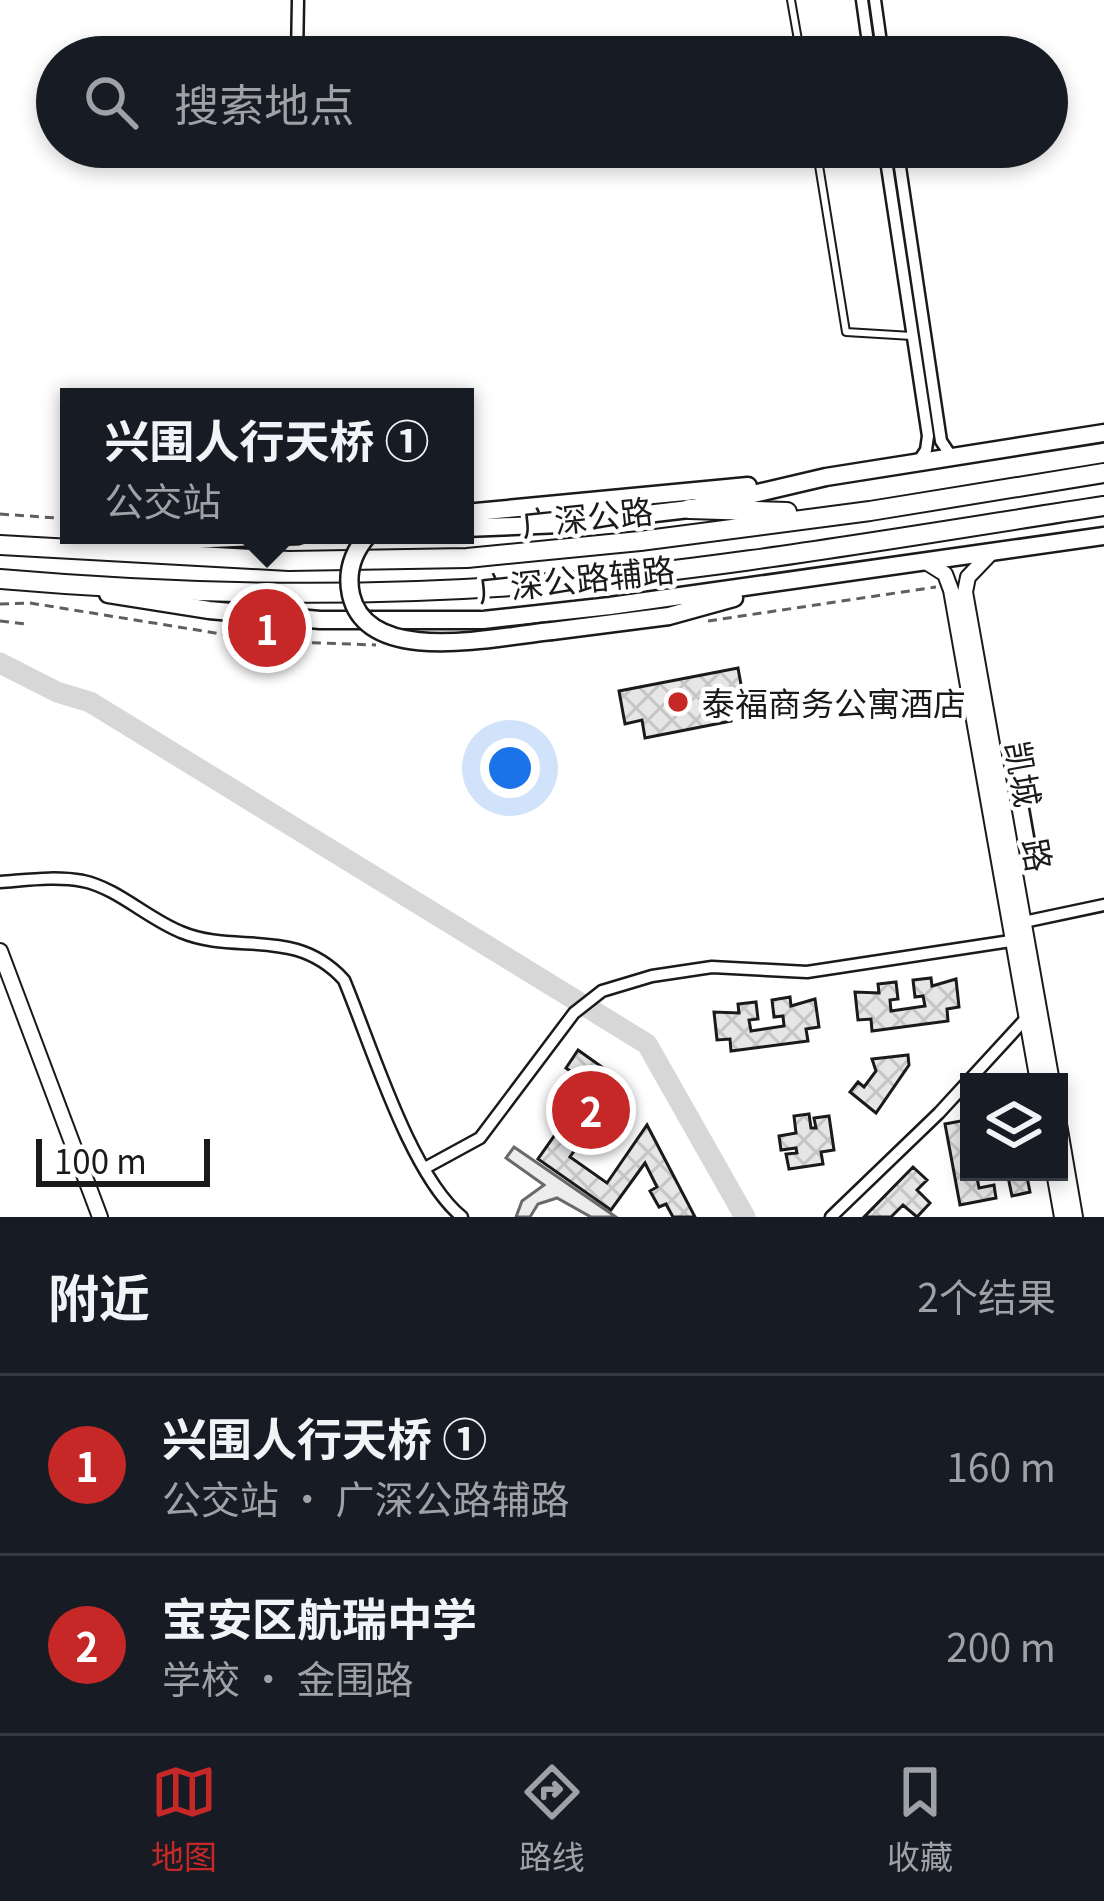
<!DOCTYPE html>
<html lang="zh">
<meta charset="utf-8">
<style>
:root{--surface:#171b24;--page:#242831;--text:#f1f3f6;--muted:#9ea1a6;--line:#363941;--accent:#c62828}
body{margin:0;font-family:Georgia,"Noto Sans SC",serif;background:var(--page);color:var(--text)}
.controls{position:absolute;right:36px;bottom:36px;display:grid;overflow:hidden;border-radius:0px;box-shadow:0 6px 18px #0003}
.controls button{width:108px;height:108px;display:grid;place-items:center;padding:0;border:0;border-bottom:3px solid var(--line);background:var(--surface);color:var(--text);font:60px sans-serif}
.scale{position:absolute;left:36px;bottom:30px;width:174px;box-sizing:border-box;padding-left:12px;border:6px solid #1a1a1a;border-top:0;font-size:33px;line-height:42px;white-space:nowrap;color:#1a1a1a;-webkit-text-stroke:9px #fff;paint-order:stroke}
.you{position:absolute;left:510px;top:768px;width:42px;height:42px;margin:-30px;border:9px solid #fff;border-radius:50%;background:#1a73e8;box-shadow:0 0 0 18px #1a73e833}
.badge{display:grid;place-items:center;width:78px;height:78px;border-radius:50%;background:var(--accent);color:#fff;font-size:39px;font-weight:700}
.pin{position:absolute;translate:-50% -50%;border:6px solid #fff;box-shadow:0 3px 12px #0006}
.popup{position:absolute;left:60px;top:388px;width:414px;height:156px;box-sizing:border-box;display:grid;place-content:center;border-radius:0px;background:var(--surface);filter:drop-shadow(0 3px 9px #0005);font-size:39px;white-space:nowrap;color:var(--muted)}
.popup b{font-size:45px;color:var(--text)}
.popup::after{content:'';position:absolute;left:50%;top:100%;margin-left:-24px;border:24px solid transparent;border-top-color:var(--surface)}
.list{margin:0;padding:0;list-style:none}
h2{display:flex;justify-content:space-between;align-items:center;height:156px;margin:0;padding:0 48px;font-size:51px}
h2 small{font-size:39px;font-weight:400;color:var(--muted)}
.list li{display:grid;grid-template-columns:78px 1fr auto;gap:36px;align-items:center;box-sizing:border-box;height:180px;padding:0 48px;border-top:3px solid var(--line)}
.list b{display:block;font-size:45px;white-space:nowrap}
.list p{margin:0;font-size:39px;white-space:nowrap;color:var(--muted)}
.list em{font-size:39px;font-style:normal;color:var(--muted)}
.icon{flex:none;width:66px;height:66px;fill:none;stroke:currentColor;stroke-width:2;stroke-linecap:round;stroke-linejoin:round}
.map{position:relative;flex:none;width:1104px;height:1217px;overflow:hidden}
.search{position:absolute;background:var(--surface);box-shadow:0 6px 18px #0003;left:36px;right:36px;top:36px;height:132px;display:flex;align-items:center;gap:30px;box-sizing:border-box;padding:0 42px;border-radius:66px;color:var(--muted);font-size:45px}
.sheet{height:516px;background:var(--surface)}
nav{display:flex;justify-content:space-around;align-items:center;box-sizing:border-box;height:168px;border-top:3px solid var(--line);background:var(--surface);font-size:33px;color:var(--muted)}
nav a{display:grid;justify-items:center;gap:6px}
nav .on{color:var(--accent)}
.map>svg:first-child{display:block}
.pitch{fill:#ededed;stroke:#6a6a6a;stroke-width:3}
.lines{fill:none;stroke-linecap:round;stroke-linejoin:round}
.river{stroke:#d7d7d7;stroke-width:21}
.building{fill:url(#building-cross-hatch);stroke:#1a1a1a;stroke-width:3}
.service-casing{stroke:#1a1a1a;stroke-width:10}
.minor-casing{stroke:#1a1a1a;stroke-width:15}
.tertiary-casing{stroke:#1a1a1a;stroke-width:18}
.primary-casing{stroke:#1a1a1a;stroke-width:21}
.trunk-casing{stroke:#1a1a1a;stroke-width:22}
.path{stroke:#5f5f5f;stroke-width:3;stroke-dasharray:9 6;stroke-linecap:butt}
.service{stroke:#fff;stroke-width:6}
.minor{stroke:#fff;stroke-width:10}
.tertiary{stroke:#fff;stroke-width:14}
.primary{stroke:#fff;stroke-width:16}
.trunk{stroke:#fff;stroke-width:18}
.primary-bridge-casing{stroke:#1a1a1a;stroke-width:21;stroke-linecap:butt}
.primary-bridge{stroke:#fff;stroke-width:16}
.poi-dot{fill:#c62828;stroke:#fff;stroke-width:4.5}
.labels{text-anchor:middle;dominant-baseline:central;stroke-width:9;stroke-linejoin:round;paint-order:stroke}
.street-label{font-size:33px;fill:#1a1a1a;stroke:#fff}
.poi-label{font-size:33px;fill:#1a1a1a;stroke:#fff;text-anchor:start}
</style>
<div class="map">
<svg width="1104" height="1217" viewBox="0 0 1104 1217">
<defs>
<pattern id="building-cross-hatch" width="8" height="8" patternUnits="userSpaceOnUse" patternTransform="scale(3)"><rect width="8" height="8" fill="#e6e6e6"/><path d="M0 0l8 8M0 8l8-8" fill="none" stroke="#c5c5c5"/></pattern>
</defs>
<rect width="100%" height="100%" fill="#fff"/>
<!-- pitch -->
<path class="pitch" d="M514 1147 616 1217H591L557 1198 538 1204 530 1217H516L522 1201 544 1185 506 1158Z"/>
<g class="lines">
<!-- river -->
<path class="river" d="M0 663 57 692 90 702 647 1044 745 1217"/>
</g>
<!-- building -->
<path class="building" d="M738 668 744 701 727 704 731 721 645 738 642 720 625 724 619 691Z
M931 978 932 986 956 979 959 1007 947 1009 948 1021 872 1031 871 1019 858 1020 855 992 879 993 878 984 896 982 898 999 890 1000 891 1011 925 1006 923 996 915 997 913 980Z
M790 997 791 1006 815 999 819 1027 806 1029 808 1041 731 1051 730 1039 717 1040 714 1012 739 1013 738 1004 756 1002 758 1019 749 1020 751 1031 784 1026 783 1016 774 1017 772 1000Z
M578 1050 623 1082 570 1157 607 1183 647 1125 695 1217H673L666 1204 659 1207 650 1191 657 1187 645 1163 611 1210 538 1159 590 1085 566 1068Z
M908 1055 909 1065 876 1113 850 1092 858 1082 864 1087 876 1071 872 1059Z
M809 1114 811 1128H816L814 1118 829 1116 834 1150 821 1152 823 1164 789 1169 786 1154 797 1153 796 1148 781 1150 779 1136 796 1133 794 1116Z
M966 1120 969 1172H976L979 1188 994 1185 996 1198 960 1205 945 1124Z
M913 1167 927 1180 917 1190 930 1203 917 1217 903 1205 891 1217H864Z
M1007 1172H1026L1030 1192 1012 1196Z"/>
<g class="lines">
<defs>
<path id="service" d="M791 0 801 57
M816 147 846 332 912 336"/>
<path id="minor" d="M862 0 870 57
M875 0 883 57
M297 57 298 0
M884 147 928 436 926 450 918 462
M897 147 941 441 951 456
M0 882C28 880 55 876 83 881 117 888 148 919 181 932 235 955 295 926 344 980 371 1044 410 1175 462 1217
M1019 923 1104 905
M425 1168 480 1138 574 1013 602 991 652 976 712 967 807 972 1017 940
M831 1217 939 1113 1030 1014"/>
<path id="tertiary" d="M991 553 968 577 965 592 1052 1082
M926 562 945 574 951 590 1038 1082
M0 951 100 1217
M1059 1124 1075 1217
M1054 1172 1062 1217"/>
<path id="primary" d="M465 513 748 486
M465 528 561 524 689 509 826 477 1104 433
M103 544 299 535
M108 594 209 610 320 620H483L610 606 1104 536
M552 631 669 616 734 598"/>
<path id="trunk" d="M689 509 787 512
M0 545 289 561 467 558 640 541 870 511 1104 473
M0 579C174 594 353 598 527 585 720 570 912 535 1104 506"/>
</defs>
<!-- service casing -->
<use href="#service" class="service-casing"/>
<!-- minor casing -->
<use href="#minor" class="minor-casing"/>
<!-- tertiary casing -->
<use href="#tertiary" class="tertiary-casing"/>
<!-- primary casing -->
<use href="#primary" class="primary-casing"/>
<!-- trunk casing -->
<use href="#trunk" class="trunk-casing"/>
<!-- path -->
<path class="path" d="M0 514 57 518
M0 604 30 603 265 641 376 645
M0 621 27 624
M708 621 936 587"/>
<!-- service -->
<use href="#service" class="service"/>
<!-- minor -->
<use href="#minor" class="minor"/>
<!-- tertiary -->
<use href="#tertiary" class="tertiary"/>
<!-- primary -->
<use href="#primary" class="primary"/>
<!-- trunk -->
<use href="#trunk" class="trunk"/>
<defs>
<path id="primary-bridge" d="M368 535C353 552 346 572 351 595 368 668 498 636 552 631"/>
</defs>
<!-- primary-bridge casing -->
<use href="#primary-bridge" class="primary-bridge-casing"/>
<!-- primary-bridge -->
<use href="#primary-bridge" class="primary-bridge"/>
</g>
<!-- markers -->
<circle class="poi-dot" cx="678" cy="702" r="12"/>
<g class="labels">
<!-- street labels -->
<g class="street-label">
<text transform="translate(587 516) rotate(-6)">广深公路</text>
<text transform="translate(576 578) rotate(-6)">广深公路辅路</text>
<text transform="translate(1030 806) rotate(80)">凯城一路</text>
</g>
<!-- poi labels -->
<g class="poi-label">
<text x="702" y="702">泰福商务公寓酒店</text>
</g>
</g>
</svg>
<div class="controls">
<button><svg class="icon" aria-label="layers" viewBox="0 0 24 24"><path d="M12 4l9 5-9 5-9-5zM3 14l9 5 9-5"/></svg></button>
</div>
<div class="scale">100 m</div>
<div class="you"></div>
<div class="pin badge" style="left:267px;top:628px">1</div>
<div class="popup"><b>兴围人行天桥 ①</b>公交站</div>
<div class="pin badge" style="left:591px;top:1110px">2</div>
<div class="search"><svg class="icon" aria-label="search" viewBox="0 0 24 24"><circle cx="10" cy="10" r="6"/><path d="M15 15l6 6"/></svg>搜索地点</div>
</div>
<section class="sheet">
<h2>附近<small>2个结果</small></h2>
<ul class="list">
<li><span class="badge">1</span><div><b>兴围人行天桥 ①</b><p>公交站 · 广深公路辅路</p></div><em>160 m</em></li>
<li><span class="badge">2</span><div><b>宝安区航瑞中学</b><p>学校 · 金围路</p></div><em>200 m</em></li>
</ul>
</section>
<nav>
<a class="on"><svg class="icon" aria-label="map" viewBox="0 0 24 24"><path d="M3 6l6-2 6 2 6-2v14l-6 2-6-2-6 2zM9 4v14M15 6v14"/></svg>地图</a>
<a><svg class="icon" aria-label="directions" viewBox="0 0 24 24"><path d="M12 3l9 9-9 9-9-9zM9 14v-3h6M13 9l2 2-2 2"/></svg>路线</a>
<a><svg class="icon" aria-label="saved" viewBox="0 0 24 24"><path d="M7 4h10v16l-5-4-5 4z"/></svg>收藏</a>
</nav>
